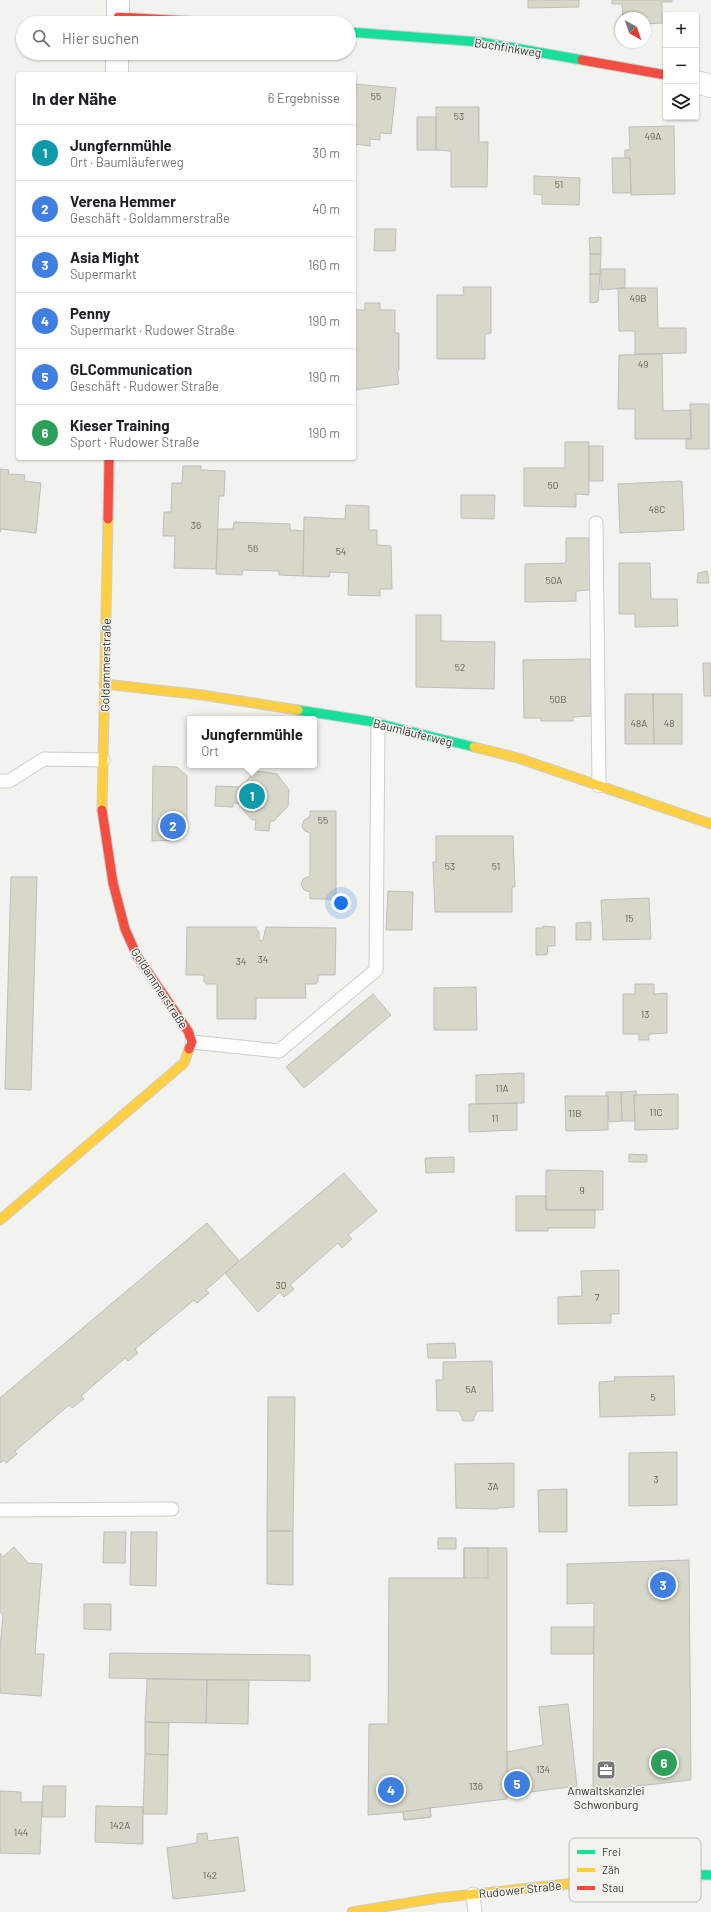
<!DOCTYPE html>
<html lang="de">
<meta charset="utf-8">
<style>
:root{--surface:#fff;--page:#f2f2f2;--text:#202124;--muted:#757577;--line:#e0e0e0;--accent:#111827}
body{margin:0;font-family:Barlow,sans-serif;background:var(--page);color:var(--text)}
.controls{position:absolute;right:12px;top:12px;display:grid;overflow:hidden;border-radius:4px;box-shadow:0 1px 3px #0004}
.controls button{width:36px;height:36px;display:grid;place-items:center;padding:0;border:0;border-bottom:1px solid var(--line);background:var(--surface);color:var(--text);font:20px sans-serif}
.compass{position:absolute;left:615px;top:12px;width:36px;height:36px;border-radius:50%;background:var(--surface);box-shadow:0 1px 3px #0004;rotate:140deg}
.you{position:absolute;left:341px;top:903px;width:14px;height:14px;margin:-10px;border:3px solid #fff;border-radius:50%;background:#1a73e8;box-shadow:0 0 0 6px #1a73e833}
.badge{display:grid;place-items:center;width:26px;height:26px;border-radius:50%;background:var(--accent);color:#fff;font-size:13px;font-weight:700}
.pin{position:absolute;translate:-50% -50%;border:2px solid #fff;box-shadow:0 1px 4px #0006}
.popup{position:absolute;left:187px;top:716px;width:130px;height:52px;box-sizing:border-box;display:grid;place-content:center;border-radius:4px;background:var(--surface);filter:drop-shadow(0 1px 3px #0005);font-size:13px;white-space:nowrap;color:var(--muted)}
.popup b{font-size:15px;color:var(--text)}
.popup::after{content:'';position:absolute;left:50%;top:100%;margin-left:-8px;border:8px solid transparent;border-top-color:var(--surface)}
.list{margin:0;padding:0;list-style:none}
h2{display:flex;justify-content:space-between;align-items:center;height:52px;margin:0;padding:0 16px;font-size:17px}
h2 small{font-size:13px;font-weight:400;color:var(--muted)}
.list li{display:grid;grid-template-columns:26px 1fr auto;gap:12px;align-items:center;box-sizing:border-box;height:56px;padding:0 16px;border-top:1px solid var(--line)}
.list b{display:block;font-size:15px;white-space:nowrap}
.list p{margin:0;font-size:13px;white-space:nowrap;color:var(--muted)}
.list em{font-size:13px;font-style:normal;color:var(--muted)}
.icon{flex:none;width:22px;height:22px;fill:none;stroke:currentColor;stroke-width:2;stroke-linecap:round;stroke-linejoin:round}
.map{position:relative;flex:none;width:711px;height:1912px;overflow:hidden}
.search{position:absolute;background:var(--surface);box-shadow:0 1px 3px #0004;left:16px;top:16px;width:340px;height:44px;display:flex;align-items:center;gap:10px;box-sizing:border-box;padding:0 14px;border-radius:22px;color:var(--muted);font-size:15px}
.panel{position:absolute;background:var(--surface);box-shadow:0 1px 3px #0004;left:16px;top:72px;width:340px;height:388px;border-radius:4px}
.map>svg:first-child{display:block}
.building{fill:#d8d8ca;stroke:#bdbdbb}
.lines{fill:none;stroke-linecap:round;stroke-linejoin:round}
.lane-casing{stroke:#cdcdcb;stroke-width:15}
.street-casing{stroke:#cdcdcb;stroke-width:24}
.fast-casing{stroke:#cdcdcb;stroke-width:11}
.slow-casing{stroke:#cdcdcb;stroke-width:11}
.jam-casing{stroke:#cdcdcb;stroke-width:11}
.lane{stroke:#fdfdfd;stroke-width:13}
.street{stroke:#fdfdfd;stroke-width:22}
.fast{stroke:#16e098;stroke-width:9}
.slow{stroke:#ffcf43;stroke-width:9}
.jam{stroke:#f24e42;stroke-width:9}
.labels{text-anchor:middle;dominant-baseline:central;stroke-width:3;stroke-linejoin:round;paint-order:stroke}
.number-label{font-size:10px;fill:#5f5f5a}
.street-label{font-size:12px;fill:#373735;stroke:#f3f3ee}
.poi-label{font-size:12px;fill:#373735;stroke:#f3f3ee}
.key{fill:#f3f3ee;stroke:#bbbbb6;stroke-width:1}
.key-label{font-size:11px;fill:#373735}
</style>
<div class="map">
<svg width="711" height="1912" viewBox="0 0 711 1912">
<rect width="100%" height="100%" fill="#f2f2ef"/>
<!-- building -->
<path class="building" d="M528 0H579V7L528 8Z
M612 0H672V2H662V23L645 24V18H623L622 4H612Z
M356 84 396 88 391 134 380 133V140L370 139V146L354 144Z
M436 107H479V142H488L487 187H451V151L436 150Z
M417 117H436V150H417Z
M674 126 675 194 631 195 630 157 625 158V150H630L629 127Z
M612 158H630L631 193H613Z
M534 176 580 178 579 205 542 204V195L534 194Z
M375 229H396L395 251H374Z
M601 237V254H590L589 238Z
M590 254H601L600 274H590Z
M601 269H625V288L601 290Z
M590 274H600L598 302 590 303Z
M463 287H491V333L485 334V359H437V295H464Z
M618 288H657L658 328H686V353L635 354V331H619Z
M365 303H380V310H395V333H399V370L397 371 399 384 354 390V310H365Z
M662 354 663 411 691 410V439H635V409H618L619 355Z
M690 404H709V449H686V438L691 439Z
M565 442H589V495L576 494V507L524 506V468H565Z
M589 446H603V481H589Z
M183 466H201V470L225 471 224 496H219L216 569 174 568 175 536H163L164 512H171L172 483H182Z
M0 469 9 470 8 474 25 475 24 481 41 483 36 533 1 529 0 532Z
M682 481 684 530 620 533 618 484Z
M461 495H495L494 519 461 518Z
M346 505 369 506V530H377V545L391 546 392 589H380V596L348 595 349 573 330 572 329 577 303 576 304 517 345 519Z
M234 522 290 524V530L304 531 303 576 279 575V571L243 570 242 575 216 574 218 529H233Z
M566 538H589L590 590 576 591V601L525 602V564L566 563Z
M619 563H650L651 599H677L678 626 635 627V614H619Z
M707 571 709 583H697L698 573Z
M416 615H441V641L495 642 494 689 416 687Z
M590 659 591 716 573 717V721H541V718H524L523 660Z
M703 663H711V696H704Z
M625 694H653L654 744H625Z
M653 694H682V744H654Z
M153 766 177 767 187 776V831L177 840 152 841Z
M257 771 277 774 289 790 288 806 274 821H270L269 831 255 830 256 820 251 819 238 803H233V807L215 806 216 786 239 787Z
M310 811H336V899H310V892L304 890 301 885 303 879 310 876V833L305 831 302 827 304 820 310 817Z
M436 836H513L515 887H512V912H435L433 862H436Z
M11 877H37L31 1090 5 1089Z
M388 891 413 892 412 930H386Z
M649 898 651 939 603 940 601 900Z
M591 922V940H576V923Z
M543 926 555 927V946H548L547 955H536V928H543Z
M187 927H256V929L259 932V941L263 940 266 927 336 928 335 975H318V982L316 984H305L306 998H256V1019H217V984H207L204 982V975H186Z
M635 984H654V994L667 993V1033L649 1034V1040H639V1034H623V994H635Z
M476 987 477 1030H434V988Z
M373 994 391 1015 304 1088 286 1067Z
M524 1073V1103L476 1104V1075Z
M636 1091 637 1095H634L635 1121H622L621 1092Z
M606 1092H621L622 1121 609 1122 608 1096H606Z
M678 1094V1129L635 1130 634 1095Z
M565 1096H608V1130L566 1131Z
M517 1103V1130L469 1132V1104Z
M629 1154 647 1155V1162H629Z
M454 1157V1172L426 1173 425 1158Z
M546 1170 603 1171V1210H546Z
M344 1173 377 1211 348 1235 352 1239 342 1248 338 1243 290 1285 294 1289 284 1297 280 1292 258 1312 225 1273Z
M516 1196H546V1210H595V1228H548V1231H516Z
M207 1223 239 1261 206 1290 209 1293 197 1303 194 1300 135 1349 138 1353 128 1361 125 1358 81 1396 84 1399 72 1408 69 1405 15 1451 17 1454 6 1463 4 1460 0 1463V1398Z
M619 1270V1314H611V1323L558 1324V1297L582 1296 581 1271Z
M455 1343 456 1358H428L427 1344Z
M492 1361 493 1411H477L473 1421H463L459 1411H437L436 1380H443V1362Z
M674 1376 675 1415 600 1417 599 1382 615 1381 614 1377Z
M268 1397H295L293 1531H267Z
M677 1452V1505L629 1506V1453Z
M514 1463V1507L498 1508V1509L456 1508 455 1464Z
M567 1489V1532H539L538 1490Z
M267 1531H293V1585L267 1584Z
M104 1532H126L125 1563H103Z
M131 1532H157L156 1586 130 1585Z
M438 1538H456V1549H438Z
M14 1547 28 1563 42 1564 35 1654H44L41 1696 0 1693V1649L3 1615 0 1612V1553L3 1557Z
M464 1548H507V1799L430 1808 431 1817 404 1820 403 1812 368 1815 369 1724H388L389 1578H464Z
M464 1548H488V1578H464Z
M689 1560 691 1780 593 1791 594 1603 567 1604V1564Z
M84 1604H111V1630L84 1629Z
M551 1627H594L593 1654H551Z
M110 1653 310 1655V1681L109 1678Z
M147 1679 207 1680 206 1723 145 1722Z
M207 1680H249L248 1724 206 1723Z
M568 1704 577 1786 507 1795V1752L543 1745 539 1707Z
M145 1722 169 1723 168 1755 145 1754Z
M145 1754 168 1755 167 1814H143Z
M43 1786H66L65 1817H42Z
M0 1791 21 1792V1802H42L40 1854 0 1853Z
M96 1806 143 1807V1844L95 1842Z
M430 1808 431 1817 404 1820 403 1812Z
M207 1833 208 1841 238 1837 245 1891 173 1899 167 1848 197 1843V1834Z"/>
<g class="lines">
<defs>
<path id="lane" d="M596 523 599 786
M0 781H9L44 759 103 760
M192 1042 279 1051 376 970 378 724
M0 1510 172 1509
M473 1894 475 1912"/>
<path id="street" d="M118 23V0
M117 74V53
M696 82 711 86"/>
<path id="fast" d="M349 32 480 42 582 60
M298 710 368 721 474 747
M613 1879 660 1874 711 1875"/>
<path id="slow" d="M104 684 202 695 298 710
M474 747 518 758 711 824
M102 810 108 519
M0 1220 184 1063 189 1049
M352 1912 438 1898 613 1879"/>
<path id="jam" d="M118 17 222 23
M582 60 666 75
M108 519 109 458
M102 810 113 883 125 929 137 956 188 1031 192 1042 189 1049"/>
</defs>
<!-- lane casing -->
<use href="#lane" class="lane-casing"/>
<!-- street casing -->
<use href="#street" class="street-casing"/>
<!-- fast casing -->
<use href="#fast" class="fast-casing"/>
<!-- slow casing -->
<use href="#slow" class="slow-casing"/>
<!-- jam casing -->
<use href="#jam" class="jam-casing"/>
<!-- lane -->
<use href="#lane" class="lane"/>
<!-- street -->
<use href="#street" class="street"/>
<!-- fast -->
<use href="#fast" class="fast"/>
<!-- slow -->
<use href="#slow" class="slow"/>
<!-- jam -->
<use href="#jam" class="jam"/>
</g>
<!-- icons -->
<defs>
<symbol id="office-square" viewBox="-11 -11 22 22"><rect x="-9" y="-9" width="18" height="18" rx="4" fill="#787876" stroke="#f3f3ee"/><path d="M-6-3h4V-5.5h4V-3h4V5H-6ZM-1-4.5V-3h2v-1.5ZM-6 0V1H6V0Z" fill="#fff"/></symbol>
</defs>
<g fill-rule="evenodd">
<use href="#office-square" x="595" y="1759" width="22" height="22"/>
</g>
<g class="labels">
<!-- number labels -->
<g class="number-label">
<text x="376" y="96">55</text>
<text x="459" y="116">53</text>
<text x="653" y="136">49A</text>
<text x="559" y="184">51</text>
<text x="638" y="298">49B</text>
<text x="643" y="364">49</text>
<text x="553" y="485">50</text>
<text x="657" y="509">48C</text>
<text x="196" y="525">36</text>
<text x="253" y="548">56</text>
<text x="341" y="551">54</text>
<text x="554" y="580">50A</text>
<text x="460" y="667">52</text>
<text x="558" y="699">50B</text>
<text x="639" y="723">48A</text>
<text x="669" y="723">48</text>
<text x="323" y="820">55</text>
<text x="450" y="866">53</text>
<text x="496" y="866">51</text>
<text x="629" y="918">15</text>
<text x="263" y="959">34</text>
<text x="241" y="961">34</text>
<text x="645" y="1014">13</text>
<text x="502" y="1088">11A</text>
<text x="656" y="1112">11C</text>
<text x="575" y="1113">11B</text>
<text x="495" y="1118">11</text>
<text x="582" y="1190">9</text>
<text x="281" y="1285">30</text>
<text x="597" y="1297">7</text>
<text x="471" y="1389">5A</text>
<text x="653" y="1397">5</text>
<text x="656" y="1479">3</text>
<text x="493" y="1486">3A</text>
<text x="543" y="1769">134</text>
<text x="476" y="1786">136</text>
<text x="120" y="1825">142A</text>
<text x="21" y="1832">144</text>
<text x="210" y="1875">142</text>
</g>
<!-- street labels -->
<g class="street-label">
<text transform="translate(508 47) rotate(9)">Buchfinkweg</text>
<text transform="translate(105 665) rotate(-89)">Goldammerstraße</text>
<text transform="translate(413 732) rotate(14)">Baumläuferweg</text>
<text transform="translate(160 988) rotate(57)">Goldammerstraße</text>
<text transform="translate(520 1889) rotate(-6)">Rudower Straße</text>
</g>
<!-- poi labels -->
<g class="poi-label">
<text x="606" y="1790">Anwaltskanzlei<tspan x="606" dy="14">Schwonburg</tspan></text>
</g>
</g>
<!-- legend -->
<rect x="569" y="1838" width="132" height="64" rx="6" class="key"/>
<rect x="577" y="1850" width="18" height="4" fill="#16e098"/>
<rect x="577" y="1868" width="18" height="4" fill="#ffcf43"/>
<rect x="577" y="1886" width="18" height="4" fill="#f24e42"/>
<g class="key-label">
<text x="602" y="1856">Frei</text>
<text x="602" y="1874">Zäh</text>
<text x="602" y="1892">Stau</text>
</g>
</svg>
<div class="controls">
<button>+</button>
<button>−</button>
<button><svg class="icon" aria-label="layers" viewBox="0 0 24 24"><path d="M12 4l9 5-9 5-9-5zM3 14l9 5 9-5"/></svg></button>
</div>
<svg class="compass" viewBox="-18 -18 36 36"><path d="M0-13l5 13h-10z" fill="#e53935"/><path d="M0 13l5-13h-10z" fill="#757577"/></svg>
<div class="you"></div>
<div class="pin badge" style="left:252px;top:796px;background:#0f9aa8">1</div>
<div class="popup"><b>Jungfernmühle</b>Ort</div>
<div class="pin badge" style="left:173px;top:826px;background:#3f7fe0">2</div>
<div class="pin badge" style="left:663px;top:1585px;background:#3f7fe0">3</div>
<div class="pin badge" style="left:391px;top:1790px;background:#3f7fe0">4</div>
<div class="pin badge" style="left:517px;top:1784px;background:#3f7fe0">5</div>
<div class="pin badge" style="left:664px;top:1763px;background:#2e9e5b">6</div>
<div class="search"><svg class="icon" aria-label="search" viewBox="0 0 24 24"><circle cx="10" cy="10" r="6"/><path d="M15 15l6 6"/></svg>Hier suchen</div>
<section class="panel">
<h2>In der Nähe<small>6 Ergebnisse</small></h2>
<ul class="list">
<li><span class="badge" style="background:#0f9aa8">1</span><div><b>Jungfernmühle</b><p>Ort · Baumläuferweg</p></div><em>30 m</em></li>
<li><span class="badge" style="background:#3f7fe0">2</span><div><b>Verena Hemmer</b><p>Geschäft · Goldammerstraße</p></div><em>40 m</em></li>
<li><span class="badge" style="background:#3f7fe0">3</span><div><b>Asia Might</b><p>Supermarkt</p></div><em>160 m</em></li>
<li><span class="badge" style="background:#3f7fe0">4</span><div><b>Penny</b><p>Supermarkt · Rudower Straße</p></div><em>190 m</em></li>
<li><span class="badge" style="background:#3f7fe0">5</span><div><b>GLCommunication</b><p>Geschäft · Rudower Straße</p></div><em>190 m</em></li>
<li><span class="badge" style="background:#2e9e5b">6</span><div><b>Kieser Training</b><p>Sport · Rudower Straße</p></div><em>190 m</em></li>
</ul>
</section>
</div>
